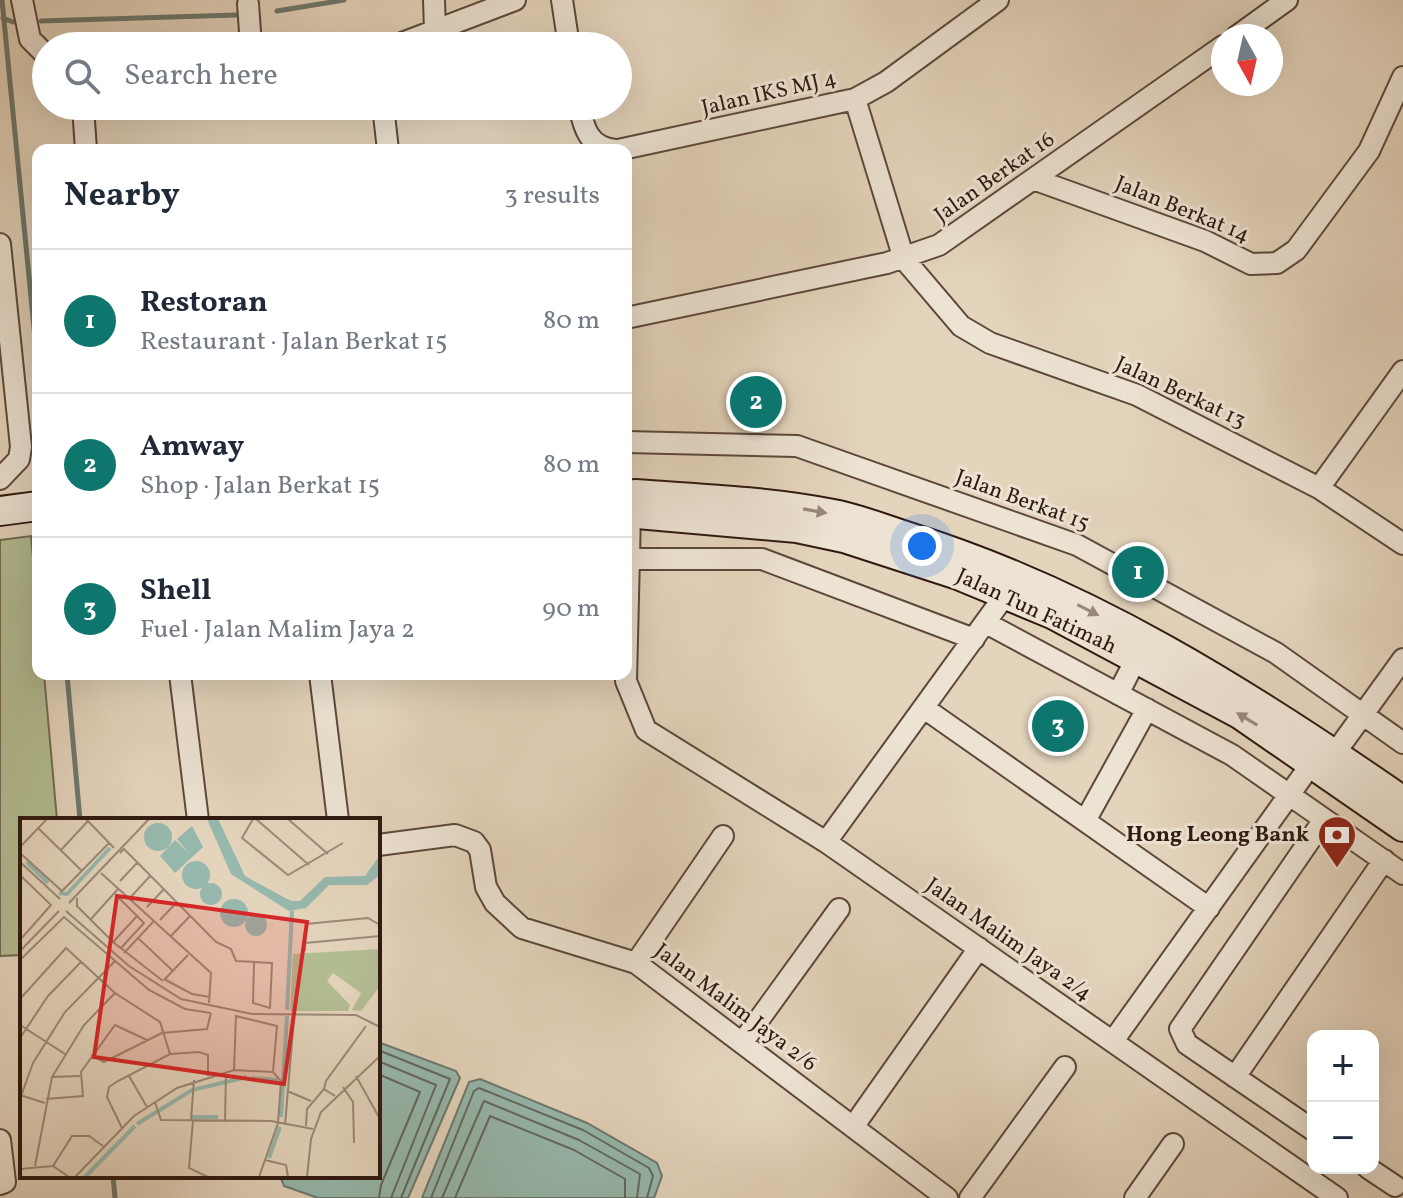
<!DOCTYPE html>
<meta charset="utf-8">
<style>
:root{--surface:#fff;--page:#f2f2f3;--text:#1f2937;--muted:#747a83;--line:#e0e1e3;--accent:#0f766e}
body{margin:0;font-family:Vollkorn,serif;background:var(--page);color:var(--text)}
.controls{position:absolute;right:24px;bottom:24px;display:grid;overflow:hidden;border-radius:16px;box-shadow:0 8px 32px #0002}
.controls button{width:72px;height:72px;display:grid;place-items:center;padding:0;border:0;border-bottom:2px solid var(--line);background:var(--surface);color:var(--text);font:40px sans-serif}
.compass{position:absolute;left:1211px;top:24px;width:72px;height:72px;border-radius:50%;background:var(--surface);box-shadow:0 8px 32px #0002;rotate:172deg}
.you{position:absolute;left:922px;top:546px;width:28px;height:28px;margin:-20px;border:6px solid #fff;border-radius:50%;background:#1a73e8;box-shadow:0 0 0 12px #1a73e833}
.badge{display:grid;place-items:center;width:52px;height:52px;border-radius:50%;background:var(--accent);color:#fff;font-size:26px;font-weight:700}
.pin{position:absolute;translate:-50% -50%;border:4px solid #fff;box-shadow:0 2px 8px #0006}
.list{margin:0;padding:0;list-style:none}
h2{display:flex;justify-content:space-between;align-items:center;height:104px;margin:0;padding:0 32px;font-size:34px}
h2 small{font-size:26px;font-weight:400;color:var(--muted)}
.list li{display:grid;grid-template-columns:52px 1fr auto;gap:24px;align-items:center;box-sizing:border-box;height:144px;padding:0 32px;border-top:2px solid var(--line)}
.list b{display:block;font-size:30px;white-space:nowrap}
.list p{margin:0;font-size:26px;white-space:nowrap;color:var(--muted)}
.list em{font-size:26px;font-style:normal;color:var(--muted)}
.icon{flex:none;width:44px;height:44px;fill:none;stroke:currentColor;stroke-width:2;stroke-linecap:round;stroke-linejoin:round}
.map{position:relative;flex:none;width:1403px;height:1198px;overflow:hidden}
.search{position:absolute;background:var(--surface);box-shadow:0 8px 32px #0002;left:32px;top:32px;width:600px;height:88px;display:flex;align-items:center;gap:20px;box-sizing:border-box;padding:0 28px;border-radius:44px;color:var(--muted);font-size:30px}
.panel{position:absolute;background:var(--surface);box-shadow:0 8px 32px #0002;left:32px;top:144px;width:600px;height:536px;border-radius:16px}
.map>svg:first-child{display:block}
.green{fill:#b3bd92;stroke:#716b51;stroke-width:2}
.water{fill:#96b8ad;stroke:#6d786e;stroke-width:2}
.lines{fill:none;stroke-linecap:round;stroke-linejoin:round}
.shore{stroke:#62685e;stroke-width:2}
.stream{stroke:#6d786e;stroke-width:5}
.street-casing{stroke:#5c483b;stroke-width:24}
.secondary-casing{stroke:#2f1910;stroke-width:32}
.street{stroke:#ede3d3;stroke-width:20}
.secondary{stroke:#ede3d3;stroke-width:28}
.oneway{fill:#98887b}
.labels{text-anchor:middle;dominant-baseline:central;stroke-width:6;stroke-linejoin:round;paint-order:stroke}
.street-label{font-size:22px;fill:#2f1910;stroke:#ede3d3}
.poi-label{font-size:22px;font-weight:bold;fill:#2f1910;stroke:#ede3d3;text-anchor:end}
.inset-river{fill:none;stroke:#96b8ad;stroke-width:4}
.inset-road{fill:none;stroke:#9c8977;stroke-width:2}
.view{fill:#d62828;fill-opacity:0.15;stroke:#d62828;stroke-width:4}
.inset-edge{fill:none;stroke:#2f1910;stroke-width:4}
</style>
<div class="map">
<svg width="1403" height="1198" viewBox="0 0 1403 1198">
<rect width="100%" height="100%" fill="#e4d4bc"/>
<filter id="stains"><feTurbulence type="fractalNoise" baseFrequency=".0025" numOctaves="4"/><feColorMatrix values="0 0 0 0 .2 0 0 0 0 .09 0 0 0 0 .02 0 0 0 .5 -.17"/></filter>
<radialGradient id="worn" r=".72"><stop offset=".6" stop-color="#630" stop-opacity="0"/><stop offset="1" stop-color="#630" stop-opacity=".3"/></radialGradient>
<!-- green -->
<path class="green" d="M31 536 38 611V674H44L57 820H22V955L0 956V540Z"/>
<!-- water -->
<path class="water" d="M378 1042 456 1071 460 1078 408 1198H318L284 1186 280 1176H378Z
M480 1079 587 1123 657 1163 662 1176 654 1198H422L469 1082Z"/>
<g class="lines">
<!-- shore -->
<path class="shore" d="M378 1050 450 1079 401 1198
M378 1061 436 1085 391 1198
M378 1074 420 1092 381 1185 379 1198
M431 1198 474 1091 479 1088 583 1130 649 1168 653 1176 647 1198
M442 1198 484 1101 579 1140 640 1174 637 1198
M455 1198 490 1116 574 1150 625 1179V1198"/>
<!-- stream -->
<path class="stream" d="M2 0 38 369
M277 11 344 0
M3 18 13 22
M41 21 236 15
M67 674 80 820
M113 1176 115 1198"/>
<defs>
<path id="street" d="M22 0 30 39 46 55
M434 0 435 31
M562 0 569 46
M248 4 251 46
M1237 36 1287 0
M394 46 515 0
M855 99 904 259 961 326 990 343 1137 395 1319 488 1403 544
M83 106 86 150
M383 106 388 150
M579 106C584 129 589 147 615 150
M618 150 855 99 886 82 998 0
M1036 180 1205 241 1251 264 1277 263 1296 250 1369 151 1403 77
M0 244 21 447 19 459 0 479
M626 318 887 263 939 245 1223 46
M626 442 797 446 1077 545 1276 653 1403 743
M1319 488 1403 371
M630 513 626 681 646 730 826 842 1337 1198
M629 559H762L974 639
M986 623 1232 755 1403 874
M180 674 198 820
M320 674 338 820
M1118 694 1136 659
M924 708 1209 908
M1335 753 1403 659
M1085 821 1147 709
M826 842 1013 584
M378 845 455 835 474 842 480 850 486 887 495 903 522 928 636 963 947 1198
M636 963 723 836
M1113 1041 1312 763
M742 1043 839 909
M1235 1077 1384 860
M853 1127 979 948
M1313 1130 1187 1044 1180 1029 1323 821
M0 1140 5 1182 0 1184
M1368 1168 1395 1186
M970 1198 1065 1067
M1135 1198 1173 1144"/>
<path id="secondary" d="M635 494C701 499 768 501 833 514 859 519 884 529 909 537 1089 593 1249 694 1403 801
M0 511 38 506
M626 513 797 528 844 538 958 575 1052 614 1241 715 1403 827"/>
</defs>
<!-- street casing -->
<use href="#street" class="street-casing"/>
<!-- secondary casing -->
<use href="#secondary" class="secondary-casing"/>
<!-- street -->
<use href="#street" class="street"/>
<!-- secondary -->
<use href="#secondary" class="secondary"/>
</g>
<!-- one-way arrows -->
<defs><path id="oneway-solid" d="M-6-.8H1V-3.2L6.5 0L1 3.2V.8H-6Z" transform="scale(2)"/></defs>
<g class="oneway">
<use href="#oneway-solid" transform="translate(815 511) rotate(10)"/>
<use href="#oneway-solid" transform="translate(1088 610) rotate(27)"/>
<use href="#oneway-solid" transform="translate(1247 719) rotate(-149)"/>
</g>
<!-- icons -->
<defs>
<symbol id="bank-pin" viewBox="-11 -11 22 30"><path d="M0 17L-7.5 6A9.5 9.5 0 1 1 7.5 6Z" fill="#8f2418" stroke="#ede3d3"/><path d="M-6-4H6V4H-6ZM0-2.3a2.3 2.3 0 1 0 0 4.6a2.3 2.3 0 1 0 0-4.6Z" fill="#fff"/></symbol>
</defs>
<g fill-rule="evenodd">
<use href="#bank-pin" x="1315" y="813" width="44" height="60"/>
</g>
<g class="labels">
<!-- street labels -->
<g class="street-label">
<text transform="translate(769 94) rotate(-13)">Jalan IKS MJ 4</text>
<text transform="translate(995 178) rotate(-35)">Jalan Berkat 16</text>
<text transform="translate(1182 210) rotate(22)">Jalan Berkat 14</text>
<text transform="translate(1180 393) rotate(25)">Jalan Berkat 13</text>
<text transform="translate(1022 501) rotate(20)">Jalan Berkat 15</text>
<text transform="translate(1036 612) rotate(25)">Jalan Tun Fatimah</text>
<text transform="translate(1008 940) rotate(35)">Jalan Malim Jaya 2/4</text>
<text transform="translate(735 1008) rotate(37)">Jalan Malim Jaya 2/6</text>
</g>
<!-- poi labels -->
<g class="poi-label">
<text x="1309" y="835">Hong Leong Bank</text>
</g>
</g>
<!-- overview -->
<g transform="translate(20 818)">
<rect width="360" height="360" fill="#e4d4bc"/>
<path d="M360 131V168L341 193 332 192 341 175 313 155 307 163 330 187 328 193H270L273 136Z" fill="#b3bd92"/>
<path d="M187 1H198L225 58 271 83H280L305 59 345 58 360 37V57L347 67H309L286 90 269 93 211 56ZM124 19a14 14 0 1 1 28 0a14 14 0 1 1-28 0ZM172 8 183 29 155 55 140 38 155 22 169 35 157 21ZM162 57a14 14 0 1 1 28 0a14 14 0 1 1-28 0ZM180 76a11 11 0 1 1 22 0a11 11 0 1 1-22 0ZM200 95a14 14 0 1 1 28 0a14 14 0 1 1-28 0ZM225 107a11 11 0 1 1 22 0a11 11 0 1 1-22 0Z" fill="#96b8ad"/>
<path class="inset-river" d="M7 44 28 65M39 75 47 76 90 30M267 192 272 93M232 260 258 262M172 299H198M261 299 267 198M117 306 172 272 227 259M249 340 260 309M65 359 115 308"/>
<path class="inset-road" d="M66 1 94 30M233 1 222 20 268 57 323 25M236 1 289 47M268 1 308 36M18 10 62 53M0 29 27 1M41 32 68 3M0 35 42 73 89 25M100 35 104 31 196 124 211 131 216 143 252 145 250 190 233 185 234 145M0 44 40 81M81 55 191 155 189 185M0 57 31 87 0 122M100 63 117 45M98 79 124 105 101 130M57 80V88L93 124 143 163M109 81 130 58M49 85 129 1M127 89 144 71M46 93 109 148 161 181 232 196 336 197 360 209M71 101 98 71M140 102 157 84M150 119 170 98M118 120 153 153M93 124 118 97M285 125 360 118M0 133 39 93M285 133 286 106 348 100 360 107M104 135 133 104M0 142 44 99 129 172 165 191 191 195M144 161 172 176 190 179M144 162 168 137M0 181 46 130 95 175 140 204 150 236M0 207 45 236M0 220 28 178 61 144M71 237 84 244 142 215 187 211 191 195M214 252 216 197M109 258 127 289M336 258 360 301M32 259 60 258M323 269 333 284 334 325M267 273 291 283M0 277 25 285M315 278 304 271 306 263 346 208M0 281 13 245 45 194 95 143M26 281 63 278 61 254 95 207 127 222M135 284 141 302 251 303 293 311M171 302 174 262M173 302 169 350 188 359M205 304 206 254M265 307 274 201M286 308 287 291 304 271M102 310 87 279 89 269 98 263 150 236 179 234 188 237V258M245 342 266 347 268 359M15 348 32 259 64 207 95 175M33 348 52 318H69L83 328M0 351 33 348 49 359M55 359 114 298 157 270 214 252 253 254 257 208 216 198M239 359 258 305 261 263 253 254M287 359 291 321 301 294 360 238"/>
<path class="view" d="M97 78 287 104 264 266 74 239Z"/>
<rect width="360" height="360" class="inset-edge"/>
</g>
<rect width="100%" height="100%" filter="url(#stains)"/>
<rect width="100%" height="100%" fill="url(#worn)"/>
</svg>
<div class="controls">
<button>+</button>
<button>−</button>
</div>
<svg class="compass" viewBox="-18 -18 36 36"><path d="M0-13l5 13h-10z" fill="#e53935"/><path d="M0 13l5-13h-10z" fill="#747a83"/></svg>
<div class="you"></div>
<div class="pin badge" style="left:1138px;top:572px">1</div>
<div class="pin badge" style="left:756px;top:402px">2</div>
<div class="pin badge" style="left:1058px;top:726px">3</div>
<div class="search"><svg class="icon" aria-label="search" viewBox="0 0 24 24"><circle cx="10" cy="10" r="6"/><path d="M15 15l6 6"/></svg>Search here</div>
<section class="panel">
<h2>Nearby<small>3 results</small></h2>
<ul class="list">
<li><span class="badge">1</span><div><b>Restoran</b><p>Restaurant · Jalan Berkat 15</p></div><em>80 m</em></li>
<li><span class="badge">2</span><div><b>Amway</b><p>Shop · Jalan Berkat 15</p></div><em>80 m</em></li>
<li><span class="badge">3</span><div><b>Shell</b><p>Fuel · Jalan Malim Jaya 2</p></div><em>90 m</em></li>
</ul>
</section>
</div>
